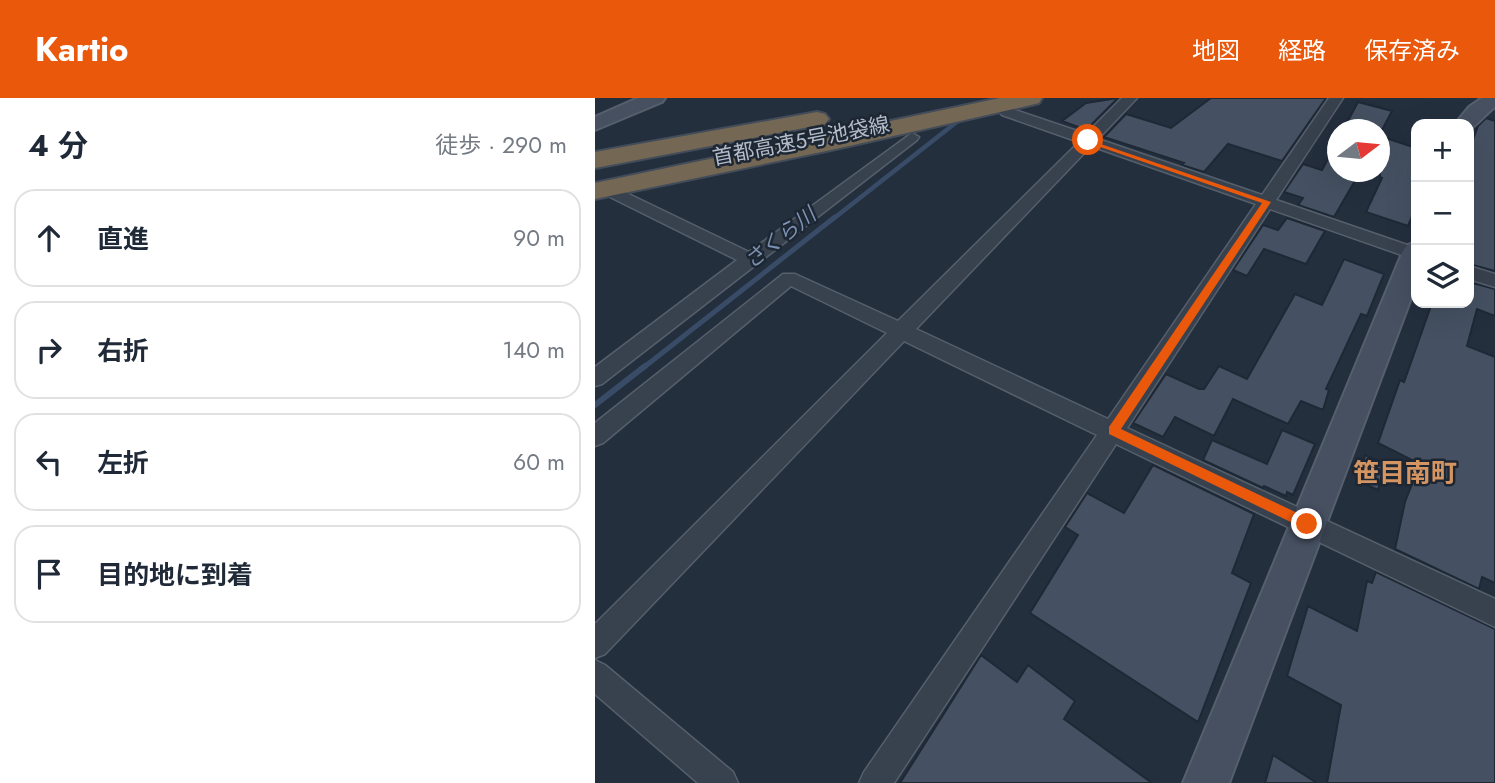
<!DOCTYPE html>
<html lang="ja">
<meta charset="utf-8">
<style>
:root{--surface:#fff;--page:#f2f2f3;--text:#1f2937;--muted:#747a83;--line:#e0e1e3;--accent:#ea580c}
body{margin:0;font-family:Jost,"Noto Sans JP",sans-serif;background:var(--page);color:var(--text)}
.controls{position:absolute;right:21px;top:21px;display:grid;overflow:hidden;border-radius:14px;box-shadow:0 7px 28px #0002}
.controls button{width:63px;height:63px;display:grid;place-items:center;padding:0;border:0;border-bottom:2px solid var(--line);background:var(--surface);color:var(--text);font:35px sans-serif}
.compass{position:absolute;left:732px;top:21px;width:63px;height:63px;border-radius:50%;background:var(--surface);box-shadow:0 7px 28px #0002;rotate:74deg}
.stop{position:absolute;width:21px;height:21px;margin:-16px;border:5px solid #ea580c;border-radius:50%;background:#fff}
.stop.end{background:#ea580c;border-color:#fff;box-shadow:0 2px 7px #0008}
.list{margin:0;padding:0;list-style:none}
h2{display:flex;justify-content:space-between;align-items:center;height:91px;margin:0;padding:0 28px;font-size:30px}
h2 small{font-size:23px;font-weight:400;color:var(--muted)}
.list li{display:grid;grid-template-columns:46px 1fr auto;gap:21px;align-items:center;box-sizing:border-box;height:98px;margin:0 14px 14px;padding:0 14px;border:2px solid var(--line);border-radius:21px}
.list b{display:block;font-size:26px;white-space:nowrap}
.list em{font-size:23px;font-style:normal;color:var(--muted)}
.icon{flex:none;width:38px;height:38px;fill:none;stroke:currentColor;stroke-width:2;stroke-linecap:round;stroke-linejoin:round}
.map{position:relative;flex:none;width:900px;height:685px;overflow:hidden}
header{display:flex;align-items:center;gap:42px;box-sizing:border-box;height:98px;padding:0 35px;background:var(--accent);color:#fff}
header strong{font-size:33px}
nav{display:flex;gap:38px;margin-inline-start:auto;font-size:24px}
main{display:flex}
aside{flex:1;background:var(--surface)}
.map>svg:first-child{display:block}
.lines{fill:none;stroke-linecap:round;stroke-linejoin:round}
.stream-far2{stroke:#394c67;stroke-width:4.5}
.stream-far1{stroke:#394c67;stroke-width:5}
.stream{stroke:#394c67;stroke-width:6}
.building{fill:#455162;stroke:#1f2835;stroke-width:2}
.street-casing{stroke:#565f6c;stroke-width:3}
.secondary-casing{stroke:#565f6c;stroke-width:4}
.highway-casing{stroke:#434c59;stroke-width:4}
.street{fill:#38414e;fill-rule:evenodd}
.secondary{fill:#465061;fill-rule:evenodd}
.highway{fill:#746855;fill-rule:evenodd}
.route{fill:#ea580c}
.labels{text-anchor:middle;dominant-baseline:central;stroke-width:5;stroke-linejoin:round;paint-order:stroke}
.far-street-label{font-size:21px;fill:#b4bcc9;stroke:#1d2633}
.far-water-label{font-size:21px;font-style:italic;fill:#7c92b1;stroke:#1d2633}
.neighbourhood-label{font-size:26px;font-weight:bold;fill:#d59563;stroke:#1d2633}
</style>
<header>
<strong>Kartio</strong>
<nav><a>地図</a><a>経路</a><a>保存済み</a></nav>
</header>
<main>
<aside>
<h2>4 分<small>徒歩 · 290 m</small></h2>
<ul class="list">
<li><svg class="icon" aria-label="ahead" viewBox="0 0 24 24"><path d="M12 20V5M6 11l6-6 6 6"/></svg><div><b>直進</b></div><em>90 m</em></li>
<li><svg class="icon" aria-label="right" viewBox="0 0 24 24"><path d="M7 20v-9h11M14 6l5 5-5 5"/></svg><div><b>右折</b></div><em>140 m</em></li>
<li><svg class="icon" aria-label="left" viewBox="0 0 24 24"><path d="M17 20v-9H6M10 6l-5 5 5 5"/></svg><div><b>左折</b></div><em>60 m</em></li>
<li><svg class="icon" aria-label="arrive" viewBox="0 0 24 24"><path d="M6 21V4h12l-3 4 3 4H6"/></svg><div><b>目的地に到着</b></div></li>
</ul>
</aside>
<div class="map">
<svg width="900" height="685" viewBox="0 0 900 685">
<rect width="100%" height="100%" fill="#242f3e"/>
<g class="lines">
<!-- stream-far2 -->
<path class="stream-far2" d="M238 121 368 19"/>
<!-- stream-far1 -->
<path class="stream-far1" d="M48 270 240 119"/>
<!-- stream -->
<path class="stream" d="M0 307 50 268"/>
</g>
<!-- building -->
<path class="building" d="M523 0 491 32 467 23 491 5Z
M616 0H731L687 63 633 46 609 74 587 67 589 65 509 39 531 16 576 30Z
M763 4 797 13 787 32H748Z
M891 20 900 23V173L874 166V52L883 28Z
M785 38 821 50V109L813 128 771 114 787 80 785 79Z
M743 42V74H765L739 119 703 107 708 100 689 94 708 66 727 72Z
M692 120 730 133 711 166 669 151 652 178 638 172 668 127 683 132Z
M749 161 789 176 772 218 766 216 731 291 734 292 728 312 706 303 693 326 638 301 619 338 580 319 568 339 538 325 571 276 604 291H609L624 268 652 281 700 196 727 207Z
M874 184 900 191V218L882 211 872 248 900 259V485L887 479 884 491 800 451 810 404 825 366 783 345 805 282 809 284 837 205H874Z
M687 332 720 346 698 397 692 394 691 398 669 388 668 390 608 362 617 342 672 366Z
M770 357 790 365 783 392 763 383Z
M558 367 659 416 637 475 656 485 603 624 435 515 483 437 470 429 492 395 529 415Z
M781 474 900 531V685H732L746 607 692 578 713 508 762 533 772 483 777 485Z
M386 557 422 584 433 567 480 603 469 621 557 685H305Z
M678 657 722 685H670Z"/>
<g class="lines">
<defs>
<path id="street" d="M527 0H542L503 41 667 97 734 0H748L681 102 821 150V162L675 111 532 330 900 501V529L521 346 299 685H264L269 674 502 337 309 243 10 556 0 560V526L292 235 196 188 8 345 0 348V325L188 176H200L303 223 484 44 407 17 398 7 400 4H410L417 11 491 36ZM496 48 661 106 513 321 321 231Z
M317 35 324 39 322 42 7 286 0 288V269L142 162 5 94 3 91 5 88H17L154 154Z
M874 168 900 176V189L874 181Z
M0 562 10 567 138 674 143 685H103L0 596Z"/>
<path id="secondary" d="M43 0H70L67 4 0 32V19Z
M887 0H900V9C891 15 883 27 874 31V26H860L874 9Z
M821 145V187L634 685H588L808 153 812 147Z"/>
<path id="highway" d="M405 0H447L444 5 436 7 236 52 0 101V85Z
M222 14 230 16 234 21 230 26 0 70V54Z"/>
</defs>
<!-- street casing -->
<use href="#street" class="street-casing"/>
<!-- secondary casing -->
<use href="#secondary" class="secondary-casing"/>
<!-- highway casing -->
<use href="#highway" class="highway-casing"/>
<!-- street -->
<use href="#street" class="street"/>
<!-- secondary -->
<use href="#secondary" class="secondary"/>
<!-- highway -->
<use href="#highway" class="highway"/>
</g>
<!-- route -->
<path class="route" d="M491 41 676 104 526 331 717 422V430H708L514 336V329L667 105 491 44Z"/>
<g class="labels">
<!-- far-street labels -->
<g class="far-street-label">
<text transform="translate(206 43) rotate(-11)">首都高速5号池袋線</text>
</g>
<!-- far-water labels -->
<g class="far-water-label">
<text transform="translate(185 140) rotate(-38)">さくら川</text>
</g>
<!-- neighbourhood labels -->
<g class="neighbourhood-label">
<text x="810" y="375">笹目南町</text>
</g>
</g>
</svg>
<div class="controls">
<button>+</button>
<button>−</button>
<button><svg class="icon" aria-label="layers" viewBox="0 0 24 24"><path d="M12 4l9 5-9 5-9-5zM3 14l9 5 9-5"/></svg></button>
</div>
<svg class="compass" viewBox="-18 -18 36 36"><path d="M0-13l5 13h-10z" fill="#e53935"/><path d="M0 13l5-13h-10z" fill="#747a83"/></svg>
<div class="stop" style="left:493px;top:42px"></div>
<div class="stop end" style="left:712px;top:426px"></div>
</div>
</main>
